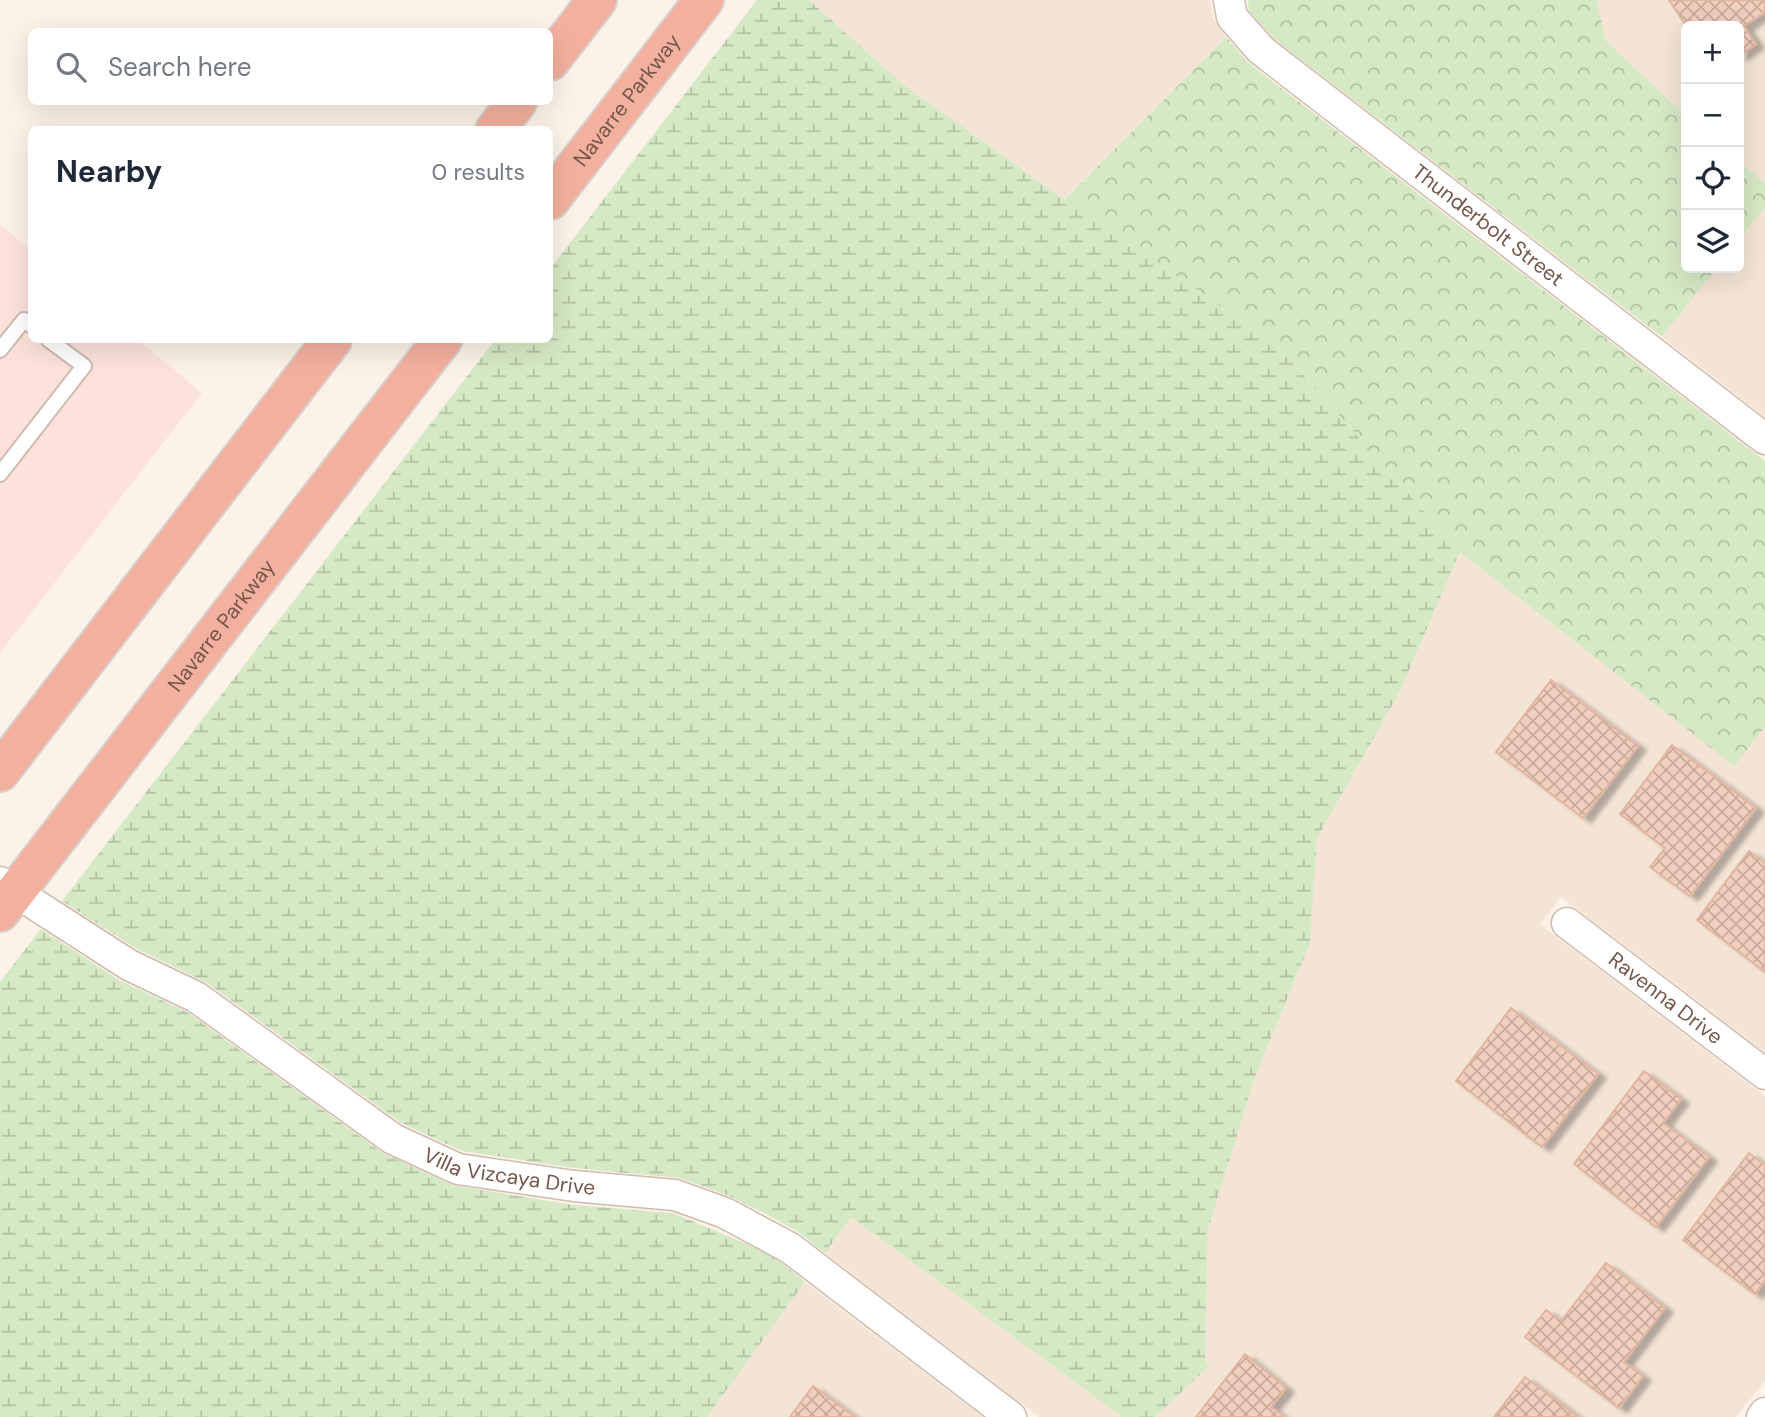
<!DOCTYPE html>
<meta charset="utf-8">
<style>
:root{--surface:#fff;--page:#f6f6f7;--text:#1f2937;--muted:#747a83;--line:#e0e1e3}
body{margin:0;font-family:"DM Sans",sans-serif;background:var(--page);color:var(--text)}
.controls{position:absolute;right:21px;top:21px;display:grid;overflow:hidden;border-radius:10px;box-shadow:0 7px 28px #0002}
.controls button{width:63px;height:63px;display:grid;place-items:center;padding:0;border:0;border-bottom:2px solid var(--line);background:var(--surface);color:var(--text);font:35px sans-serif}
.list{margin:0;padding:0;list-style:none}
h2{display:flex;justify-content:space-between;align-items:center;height:91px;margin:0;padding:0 28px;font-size:30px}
h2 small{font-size:23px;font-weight:400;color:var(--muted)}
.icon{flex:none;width:38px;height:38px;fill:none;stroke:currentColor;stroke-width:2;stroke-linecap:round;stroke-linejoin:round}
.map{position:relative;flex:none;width:1765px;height:1417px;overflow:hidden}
.search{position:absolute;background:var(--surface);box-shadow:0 7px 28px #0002;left:28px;top:28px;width:525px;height:77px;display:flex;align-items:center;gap:18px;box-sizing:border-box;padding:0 24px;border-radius:10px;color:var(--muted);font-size:26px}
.panel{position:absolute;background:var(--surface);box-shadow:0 7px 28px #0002;left:28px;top:126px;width:525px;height:217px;border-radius:10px}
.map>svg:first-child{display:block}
.residential{fill:#f3e4d5}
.commercial{fill:#fce2db}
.forest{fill:url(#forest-crowns)}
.wetland{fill:url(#wetland-marsh)}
.building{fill:url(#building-cross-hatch);stroke:#e3b59f;stroke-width:2;filter:url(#shadow)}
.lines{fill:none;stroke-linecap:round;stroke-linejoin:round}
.lane-casing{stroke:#cfbbaf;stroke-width:18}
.street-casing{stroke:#cfbbaf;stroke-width:33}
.highway-casing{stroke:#d8d0cd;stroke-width:42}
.lane{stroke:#fff;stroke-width:14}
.street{stroke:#fff;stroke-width:30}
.highway{stroke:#f4b09f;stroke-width:38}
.labels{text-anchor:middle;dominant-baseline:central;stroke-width:5;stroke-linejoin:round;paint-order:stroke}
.street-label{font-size:21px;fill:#75574b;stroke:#fff6ed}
</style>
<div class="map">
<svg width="1765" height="1417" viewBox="0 0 1765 1417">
<defs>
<pattern id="forest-crowns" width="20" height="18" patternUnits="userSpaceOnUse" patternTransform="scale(1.75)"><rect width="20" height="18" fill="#d6e9c5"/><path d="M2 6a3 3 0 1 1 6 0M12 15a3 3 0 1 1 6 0" fill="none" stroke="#b2c0a2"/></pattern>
<pattern id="wetland-marsh" width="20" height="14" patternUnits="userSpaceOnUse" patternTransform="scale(1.75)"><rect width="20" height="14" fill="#d6e9c5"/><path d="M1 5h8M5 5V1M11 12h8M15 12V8" fill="none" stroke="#b2c0a2"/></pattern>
<pattern id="building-cross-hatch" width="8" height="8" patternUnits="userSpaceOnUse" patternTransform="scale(1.75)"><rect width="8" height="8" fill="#f1cfbf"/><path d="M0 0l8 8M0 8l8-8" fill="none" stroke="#c8ab9d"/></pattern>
<filter id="shadow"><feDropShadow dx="8" dy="4.5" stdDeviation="2" flood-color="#0004"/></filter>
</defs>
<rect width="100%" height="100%" fill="#fcf2e7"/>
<!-- residential -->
<path class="residential" d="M809 0H1210L1213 18 1226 37 1064 199 904 85Z
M1597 0H1765V183L1739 161V26H1686V116L1605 40Z
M1765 207V417L1662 337 1717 268H1739V240Z
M1460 552 1734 765 1765 727V1052L1561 897 1540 924 1765 1096V1381L1736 1417H1155L1209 1366 1205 1360 1208 1230 1255 1077 1310 943 1317 838 1398 695Z
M851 1217 1122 1417H1039L825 1253Z
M805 1282 983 1417H707Z"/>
<!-- commercial -->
<path class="commercial" d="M0 224 31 251 32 340H138L202 393 0 653Z"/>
<!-- forest -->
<path class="forest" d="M1248 0H1597L1605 40 1686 116V268H1717L1662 337 1273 38 1249 11Z
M1226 37 1250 64 1765 461V727L1734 766 1460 552 1277 345 1064 200Z
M1739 161 1765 183V207L1739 240Z"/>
<!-- wetland -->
<path class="wetland" d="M757 0H809L904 85 1082 212 1277 345 1460 552 1398 695 1317 838 1310 943 1255 1077 1208 1230 1205 1360 1209 1366 1155 1417H1122L851 1217 825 1253 798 1232 768 1215 729 1196 680 1178 573 1168 462 1151 401 1123 207 983 137 949 62 901 495 340H550V269Z
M41 929 119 980 187 1012 383 1153 452 1185 574 1205 673 1213 754 1247 781 1262 805 1282 707 1417H0V982Z"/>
<!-- building -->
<path class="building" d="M1669 0H1765V12L1744 26 1756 44 1739 56V26H1695L1691 20 1685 24Z
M1551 680 1638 746 1583 818 1496 752Z
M1672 745 1756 808 1690 896 1650 867 1665 848 1620 814Z
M1749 851 1765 863V972L1697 920Z
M1511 1008 1598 1074 1542 1147 1456 1081Z
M1644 1071 1681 1099 1663 1123 1709 1157 1656 1227 1574 1164Z
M1749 1153 1765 1165V1280L1755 1294 1683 1240Z
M1606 1263 1665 1308 1624 1362 1643 1376 1619 1408 1525 1337 1546 1310 1561 1321Z
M1245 1354 1286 1388 1271 1407 1284 1417H1196Z
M1525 1377 1578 1417H1494Z
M813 1386 855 1417H790Z"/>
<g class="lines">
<defs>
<path id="lane" d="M0 350 24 320 32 326
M0 474 84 366 49 340"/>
<g id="street">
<path id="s1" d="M1229 0 1232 17 1261 50 1765 439"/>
<path id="s2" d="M0 882 129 965 196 997 393 1139 458 1169 574 1186 675 1195 725 1213 790 1248 1011 1417"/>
<path id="s3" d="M1567 923 1765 1074"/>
<path d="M1762 1417 1765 1413"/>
</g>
<g id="highway">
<path d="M550 61 597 0"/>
<path d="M495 130 517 102"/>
<path id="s4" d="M550 200 704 0"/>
<path d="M0 772 332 340"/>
<path id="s5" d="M0 912 442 340"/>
</g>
</defs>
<!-- lane casing -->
<use href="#lane" class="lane-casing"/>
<!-- street casing -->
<use href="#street" class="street-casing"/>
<!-- highway casing -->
<use href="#highway" class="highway-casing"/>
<!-- lane -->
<use href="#lane" class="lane"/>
<!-- street -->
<use href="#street" class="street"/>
<!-- highway -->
<use href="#highway" class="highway"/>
</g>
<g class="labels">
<!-- street labels -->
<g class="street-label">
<text stroke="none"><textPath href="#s4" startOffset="126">Navarre Parkway</textPath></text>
<text stroke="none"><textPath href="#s1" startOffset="348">Thunderbolt Street</textPath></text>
<text stroke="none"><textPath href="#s5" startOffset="362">Navarre Parkway</textPath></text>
<text stroke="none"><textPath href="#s3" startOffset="124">Ravenna Drive</textPath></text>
<text stroke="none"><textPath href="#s2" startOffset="593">Villa Vizcaya Drive</textPath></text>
</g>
</g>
</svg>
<div class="controls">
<button>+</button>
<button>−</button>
<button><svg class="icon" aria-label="locate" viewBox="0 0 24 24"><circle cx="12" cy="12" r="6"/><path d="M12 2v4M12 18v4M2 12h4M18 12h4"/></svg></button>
<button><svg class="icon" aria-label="layers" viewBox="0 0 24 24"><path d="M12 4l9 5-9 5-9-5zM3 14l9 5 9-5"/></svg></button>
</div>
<div class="search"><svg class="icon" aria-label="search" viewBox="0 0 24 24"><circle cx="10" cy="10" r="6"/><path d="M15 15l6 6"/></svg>Search here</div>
<section class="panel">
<h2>Nearby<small>0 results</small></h2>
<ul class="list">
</ul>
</section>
</div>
